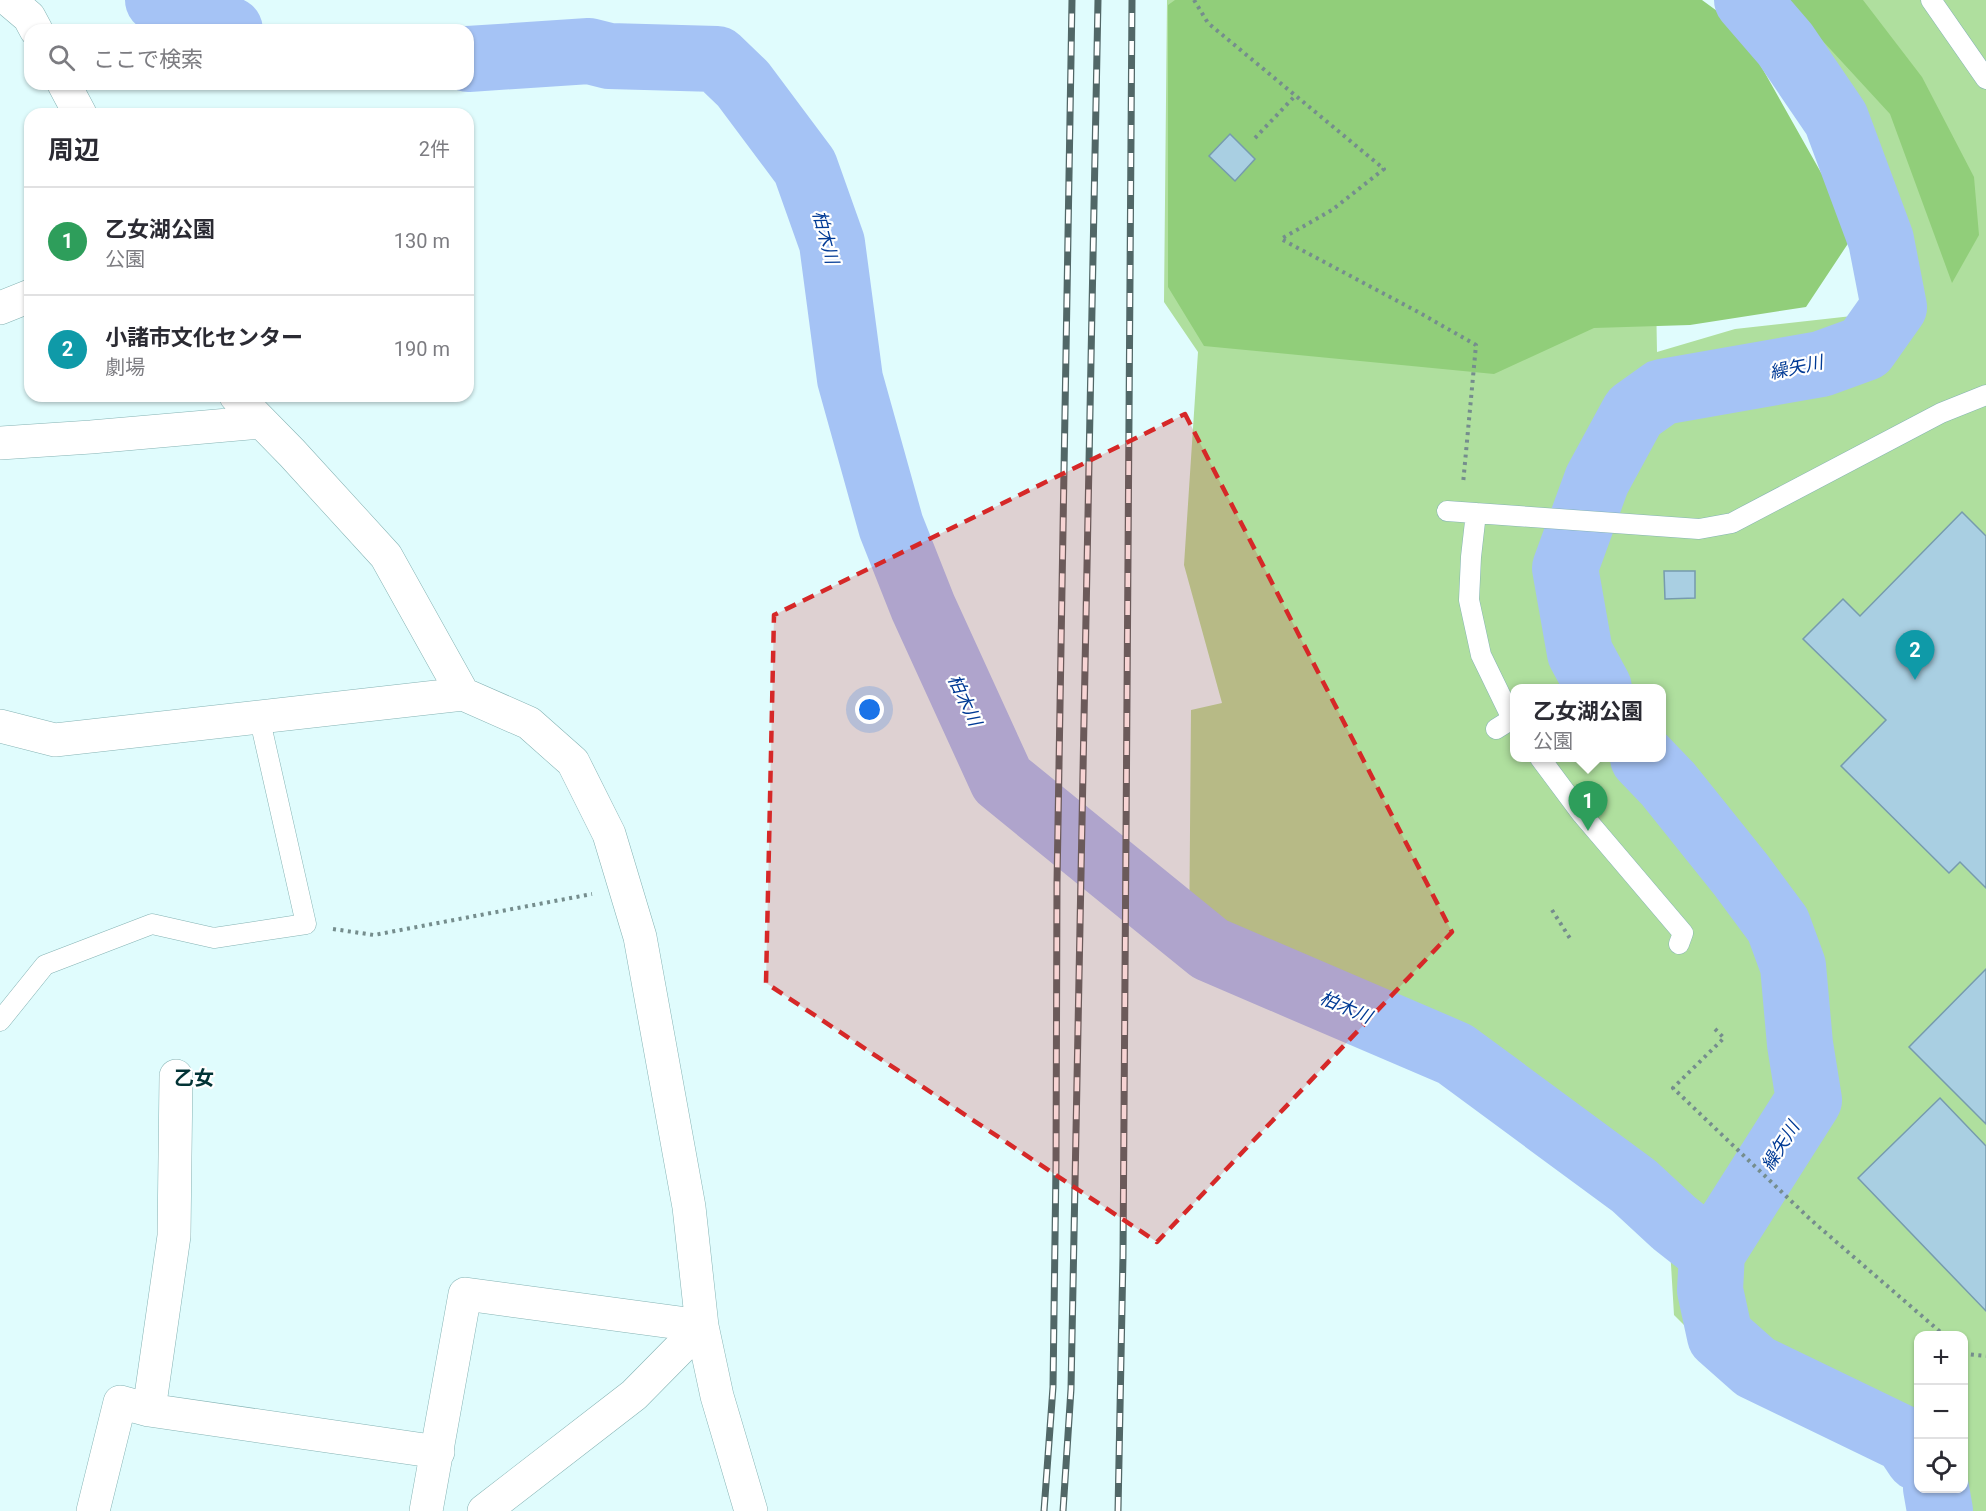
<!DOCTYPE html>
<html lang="ja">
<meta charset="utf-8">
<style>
:root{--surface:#fff;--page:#f7f7f7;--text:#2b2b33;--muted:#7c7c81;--line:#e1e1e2;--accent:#ba367d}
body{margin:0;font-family:Roboto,"Noto Sans JP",sans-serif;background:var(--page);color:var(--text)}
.controls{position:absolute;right:18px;bottom:18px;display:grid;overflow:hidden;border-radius:12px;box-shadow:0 2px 4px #0004}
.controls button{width:54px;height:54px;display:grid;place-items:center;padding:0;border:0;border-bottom:2px solid var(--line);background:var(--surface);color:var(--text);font:30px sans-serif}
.you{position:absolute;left:870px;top:710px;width:21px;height:21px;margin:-15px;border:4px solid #fff;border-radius:50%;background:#1a73e8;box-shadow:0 0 0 9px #1a73e833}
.badge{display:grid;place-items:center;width:39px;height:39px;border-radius:50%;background:var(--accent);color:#fff;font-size:20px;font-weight:700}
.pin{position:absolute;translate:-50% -50px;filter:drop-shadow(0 2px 3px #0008)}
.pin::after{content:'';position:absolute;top:32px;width:21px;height:18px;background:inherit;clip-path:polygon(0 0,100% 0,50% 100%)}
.popup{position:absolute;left:1510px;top:684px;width:156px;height:78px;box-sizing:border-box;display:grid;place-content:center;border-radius:12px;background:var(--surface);filter:drop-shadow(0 2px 4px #0005);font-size:20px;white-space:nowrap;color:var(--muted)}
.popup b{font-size:22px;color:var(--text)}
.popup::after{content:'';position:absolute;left:50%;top:100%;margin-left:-12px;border:12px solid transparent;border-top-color:var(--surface)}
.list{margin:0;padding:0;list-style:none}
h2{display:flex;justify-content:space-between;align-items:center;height:78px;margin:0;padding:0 24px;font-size:26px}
h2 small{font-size:20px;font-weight:400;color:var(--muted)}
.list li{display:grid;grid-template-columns:39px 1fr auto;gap:18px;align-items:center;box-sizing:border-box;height:108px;padding:0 24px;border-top:2px solid var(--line)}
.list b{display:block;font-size:22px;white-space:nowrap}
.list p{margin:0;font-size:20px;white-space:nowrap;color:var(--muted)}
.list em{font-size:20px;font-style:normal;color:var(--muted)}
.icon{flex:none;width:33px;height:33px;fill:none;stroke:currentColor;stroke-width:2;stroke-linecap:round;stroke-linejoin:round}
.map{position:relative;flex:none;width:1986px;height:1511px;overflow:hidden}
.search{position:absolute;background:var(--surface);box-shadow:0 2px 4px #0004;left:24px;top:24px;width:450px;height:66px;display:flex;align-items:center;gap:15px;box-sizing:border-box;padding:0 21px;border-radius:18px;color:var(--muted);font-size:22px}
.panel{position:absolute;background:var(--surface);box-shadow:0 2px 4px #0004;left:24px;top:108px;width:450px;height:294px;border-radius:18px}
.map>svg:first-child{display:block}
.green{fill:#afdf9e;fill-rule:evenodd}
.forest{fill:#91ce7a}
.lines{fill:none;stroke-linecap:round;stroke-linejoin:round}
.river{stroke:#a5c3f5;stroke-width:66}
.building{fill:#a9cfe2;stroke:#769bad;stroke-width:1.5}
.lane-casing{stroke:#85b3b4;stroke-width:21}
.street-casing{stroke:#85b3b4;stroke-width:34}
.path{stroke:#758d8d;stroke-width:4;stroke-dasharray:3 4.5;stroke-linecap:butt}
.lane{stroke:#fff;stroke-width:20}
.street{stroke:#fff;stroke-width:33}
.rail-casing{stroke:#516767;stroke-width:7}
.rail{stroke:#fff;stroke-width:4.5;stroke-dasharray:14;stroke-linecap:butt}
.marked{fill:#d62828;fill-opacity:0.2;stroke:#d62828;stroke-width:4.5;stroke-dasharray:12 8;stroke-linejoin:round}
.labels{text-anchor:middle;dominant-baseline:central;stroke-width:4.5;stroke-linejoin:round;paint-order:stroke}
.water-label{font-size:18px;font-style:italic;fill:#003a95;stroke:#fff}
.quarter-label{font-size:20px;font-weight:bold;fill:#023335;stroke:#fff}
</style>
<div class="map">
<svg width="1986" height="1511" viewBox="0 0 1986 1511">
<rect width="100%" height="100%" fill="#e0fcfd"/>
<!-- green -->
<path class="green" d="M1167 0H1581L1651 13 1657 352 1735 329 1861 315 1873 291 1865 229 1826 141 1756 35 1724 0H1986V1511H1915L1909 1484 1821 1413 1733 1374 1674 1315 1670 1248 1604 1199 1460 1083 1367 1030 1189 952 1191 710 1222 703 1184 565 1198 352 1164 302ZM1514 688H1662V758H1514ZM1918 1336H1964V1488H1918Z"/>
<!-- forest -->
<path class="forest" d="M1175 0H1702L1739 27 1855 233 1806 307 1690 325 1594 328 1494 374 1204 346 1168 287V5Z
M1785 0H1863L1922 77 1974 177 1979 235 1952 283 1890 114Z"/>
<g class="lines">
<!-- river -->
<path class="river" d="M158 0 191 17 230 30
M468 59 589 51 609 56 717 59 743 84 805 167 832 243 850 379 891 526 923 607 1002 780 1210 949 1455 1054 1634 1186 1674 1223 1712 1253
M1599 688 1580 653 1565 568 1597 480 1634 412 1662 392 1821 364 1865 348 1894 307 1881 240 1836 119 1785 44 1747 0
M1643 758 1668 784 1741 875 1778 925 1793 966 1800 1044 1809 1100 1712 1253 1710 1290 1720 1336 1755 1367 1906 1440 1918 1458
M1936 1488 1940 1511"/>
</g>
<!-- building -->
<path class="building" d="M1230 134 1255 159 1235 181 1209 156Z
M1962 512 1986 536V888L1960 862 1949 873 1841 766 1886 720 1803 639 1843 599 1860 616Z
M1664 571H1695V598L1665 599Z
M1986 969V1124L1909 1047Z
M1940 1098 1986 1146V1311L1858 1178Z"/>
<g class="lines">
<defs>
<path id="lane" d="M1931 0 1986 79
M1447 511 1699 529 1732 523 1941 413 1986 395
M1476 513 1471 557 1469 600 1481 655 1514 723
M1496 729 1512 719
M1540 758 1581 813 1683 933 1679 944
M0 1021 45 965 152 924 214 938 306 924 259 716"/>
<path id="street" d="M9 0 29 17 36 30
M64 84 80 114
M0 308 30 296
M236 396 292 453 386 556 463 694
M0 443 91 437 261 422
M0 726 55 740 463 694 529 723 573 762 609 834 640 937 689 1207 702 1326 717 1396 751 1511
M149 1410 174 1236 176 1076
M93 1511 120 1402 149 1410 438 1452
M426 1511 465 1294 702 1326
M484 1511 634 1395 702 1326"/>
</defs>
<!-- lane casing -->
<use href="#lane" class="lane-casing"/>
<!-- street casing -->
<use href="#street" class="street-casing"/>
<!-- path -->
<path class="path" d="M1194 0 1208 23 1384 169 1332 210 1281 239 1420 313 1476 345 1463 484
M1255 138 1295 96
M1552 910 1571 940
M333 929 374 935 592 894
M1715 1029 1724 1038 1673 1088 1811 1220 1945 1336
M1964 1352 1967 1354 1986 1356"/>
<!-- lane -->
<use href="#lane" class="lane"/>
<!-- street -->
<use href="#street" class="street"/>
<defs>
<path id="rail" d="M1044 1511 1053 1387 1056 1165 1057 883 1072 0
M1063 1511 1071 1389 1098 0
M1118 1511 1123 1256 1132 0"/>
</defs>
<!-- rail casing -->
<use href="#rail" class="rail-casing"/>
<!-- rail -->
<use href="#rail" class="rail"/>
</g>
<!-- marked area -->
<path class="marked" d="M1185 414 1452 932 1157 1242 766 983 774 615Z"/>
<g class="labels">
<!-- water labels -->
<g class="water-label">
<text transform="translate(826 237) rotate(75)">柏木川</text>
<text transform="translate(1796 367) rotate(-12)">繰矢川</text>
<text transform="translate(965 700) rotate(65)">柏木川</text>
<text transform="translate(1346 1007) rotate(23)">柏木川</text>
<text transform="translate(1780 1146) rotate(-58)">繰矢川</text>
</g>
<!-- quarter labels -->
<g class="quarter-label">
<text x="194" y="1078">乙女</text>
</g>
</g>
</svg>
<div class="controls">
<button>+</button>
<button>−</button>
<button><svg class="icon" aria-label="locate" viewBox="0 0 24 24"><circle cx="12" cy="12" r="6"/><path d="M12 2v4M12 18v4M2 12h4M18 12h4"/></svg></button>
</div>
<div class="you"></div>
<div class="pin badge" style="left:1588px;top:831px;background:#2e9e5b">1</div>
<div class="popup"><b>乙女湖公園</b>公園</div>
<div class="pin badge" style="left:1915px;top:680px;background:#0f9aa8">2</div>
<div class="search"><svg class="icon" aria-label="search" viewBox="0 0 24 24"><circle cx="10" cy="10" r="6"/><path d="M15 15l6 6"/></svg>ここで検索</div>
<section class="panel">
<h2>周辺<small>2件</small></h2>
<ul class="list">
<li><span class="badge" style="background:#2e9e5b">1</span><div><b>乙女湖公園</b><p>公園</p></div><em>130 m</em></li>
<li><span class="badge" style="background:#0f9aa8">2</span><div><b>小諸市文化センター</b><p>劇場</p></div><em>190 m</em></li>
</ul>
</section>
</div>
